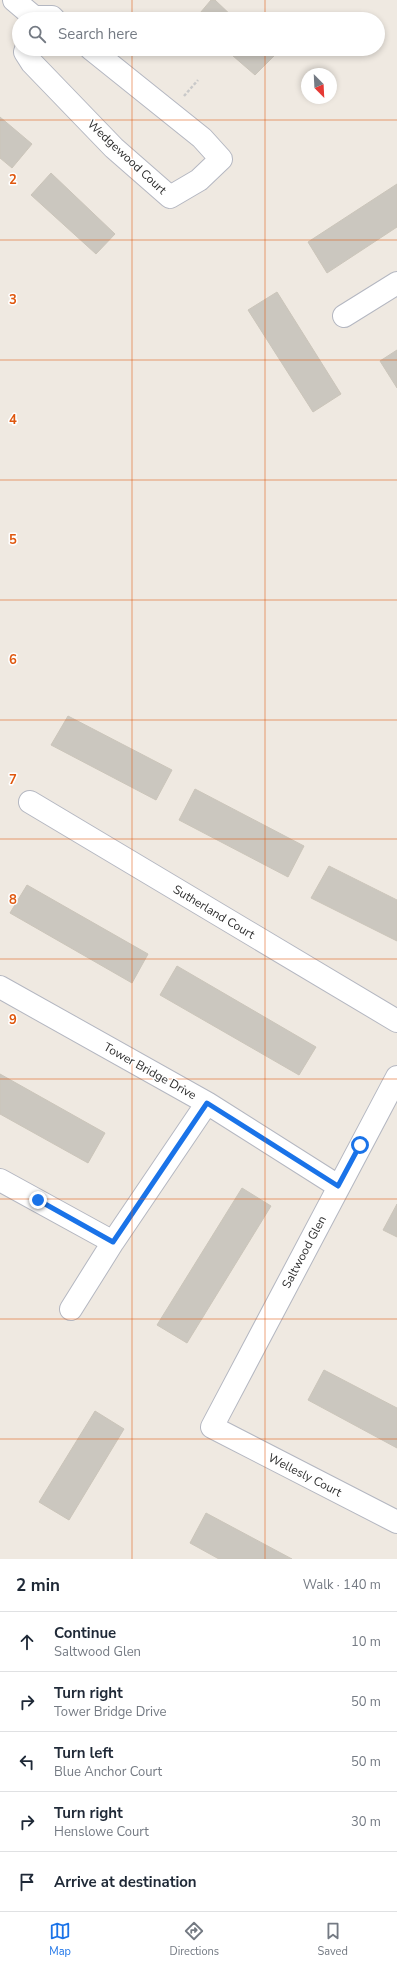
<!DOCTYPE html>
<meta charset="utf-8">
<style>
:root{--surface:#fff;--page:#f2f2f3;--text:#1f2937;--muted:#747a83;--line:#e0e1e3;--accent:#1a73e8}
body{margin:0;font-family:"Nunito Sans",sans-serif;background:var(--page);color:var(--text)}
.compass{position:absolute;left:301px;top:68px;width:36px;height:36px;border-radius:50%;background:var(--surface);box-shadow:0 2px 6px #0003;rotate:156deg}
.stop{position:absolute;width:12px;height:12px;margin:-9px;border:3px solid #1a73e8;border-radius:50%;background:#fff}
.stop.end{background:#1a73e8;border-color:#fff;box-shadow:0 1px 4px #0008}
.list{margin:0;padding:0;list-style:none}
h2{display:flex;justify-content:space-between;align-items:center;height:52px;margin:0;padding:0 16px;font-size:17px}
h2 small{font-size:13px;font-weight:400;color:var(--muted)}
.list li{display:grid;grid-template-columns:26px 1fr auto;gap:12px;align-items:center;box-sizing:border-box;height:60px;padding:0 16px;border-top:1px solid var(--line)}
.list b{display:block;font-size:15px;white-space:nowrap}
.list p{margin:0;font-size:13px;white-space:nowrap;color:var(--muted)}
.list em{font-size:13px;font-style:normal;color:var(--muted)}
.icon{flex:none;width:22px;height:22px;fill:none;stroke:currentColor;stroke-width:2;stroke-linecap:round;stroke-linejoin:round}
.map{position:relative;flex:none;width:397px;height:1559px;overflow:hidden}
.search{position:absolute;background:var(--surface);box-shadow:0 2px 6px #0003;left:12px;right:12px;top:12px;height:44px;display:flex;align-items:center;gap:10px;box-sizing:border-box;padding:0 14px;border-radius:22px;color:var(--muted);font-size:15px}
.sheet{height:352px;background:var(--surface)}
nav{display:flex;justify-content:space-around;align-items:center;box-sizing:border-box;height:56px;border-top:1px solid var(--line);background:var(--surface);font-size:11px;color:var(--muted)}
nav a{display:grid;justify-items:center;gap:2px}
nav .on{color:var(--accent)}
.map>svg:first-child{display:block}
.building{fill:#cbc7bf;stroke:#cbc5ba}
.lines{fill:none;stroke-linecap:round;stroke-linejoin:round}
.minor-casing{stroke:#b4b7c1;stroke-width:24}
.path{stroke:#c9c9c9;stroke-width:2.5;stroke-dasharray:3 2;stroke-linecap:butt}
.minor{stroke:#fff;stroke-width:22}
.route{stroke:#1a73e8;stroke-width:5}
.grid{fill:none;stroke:#df570e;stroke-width:1;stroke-opacity:0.55}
.labels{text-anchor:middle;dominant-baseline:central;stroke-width:3;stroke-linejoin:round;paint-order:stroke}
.street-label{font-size:12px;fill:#2e2e2e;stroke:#fff}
.grid-label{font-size:13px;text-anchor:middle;font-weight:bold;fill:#df570e;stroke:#fff;stroke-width:3;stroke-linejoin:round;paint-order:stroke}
</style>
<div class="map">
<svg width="397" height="1559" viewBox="0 0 397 1559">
<rect width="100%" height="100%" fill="#efe9e1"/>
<!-- building -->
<path class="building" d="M211 0H215L235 19H195Z
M225 49H268L275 55 255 75Z
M0 117 32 144 12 168 0 158Z
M51 173 115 234 96 254 31 195Z
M397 184V227L327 273 308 242Z
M277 292 341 394 313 412 248 310Z
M397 350V388L380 361Z
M68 716 172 770 156 800 51 745Z
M195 789 304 846 288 877 179 820Z
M329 866 397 900V941L311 898Z
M27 885 148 954 132 983 10 913Z
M177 966 316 1047 299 1075 160 995Z
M0 1074 105 1133 88 1163 0 1114Z
M242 1188 271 1206 187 1343 157 1325Z
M397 1204V1237L383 1230Z
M324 1370 397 1408V1448L308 1400Z
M95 1411 124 1429 69 1520 39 1502Z
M206 1513 292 1559H219L190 1543Z"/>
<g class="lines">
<defs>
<path id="minor" d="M14 0 34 17H52L54 19
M26 49 25 52 32 63 114 148 170 197 199 180 221 159 202 138 91 49
M344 316 397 283
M30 802 397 1021
M0 987 207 1103 338 1186
M397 1077 212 1427 397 1522
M0 1180 113 1242
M71 1309 113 1242 207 1103"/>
</defs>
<!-- minor casing -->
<use href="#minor" class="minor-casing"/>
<!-- path -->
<path class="path" d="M184 96 198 80"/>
<!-- minor -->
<use href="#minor" class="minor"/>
</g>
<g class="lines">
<!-- route -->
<path class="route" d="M38 1200 113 1242 207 1103 338 1186 360 1145"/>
</g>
<!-- grid -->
<path class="grid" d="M132 0V19M265 0V19M132 49V1559M265 49V1559M0 120H397M0 240H397M0 360H397M0 480H397M0 600H397M0 720H397M0 839H397M0 959H397M0 1079H397M0 1199H397M0 1319H397M0 1439H397"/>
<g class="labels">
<!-- street labels -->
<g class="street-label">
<text transform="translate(127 157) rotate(43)">Wedgewood Court</text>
<text transform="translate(214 912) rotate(31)">Sutherland Court</text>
<text transform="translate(150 1071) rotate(29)">Tower Bridge Drive</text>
<text transform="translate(304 1252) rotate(-62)">Saltwood Glen</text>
<text transform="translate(305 1475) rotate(27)">Wellesly Court</text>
</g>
</g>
<g class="grid-label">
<text x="13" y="184">2</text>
<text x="13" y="304">3</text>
<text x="13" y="424">4</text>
<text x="13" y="544">5</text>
<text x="13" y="664">6</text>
<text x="13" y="784">7</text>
<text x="13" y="904">8</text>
<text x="13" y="1024">9</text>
</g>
</svg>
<svg class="compass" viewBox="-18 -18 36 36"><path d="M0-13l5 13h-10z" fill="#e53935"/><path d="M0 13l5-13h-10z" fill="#747a83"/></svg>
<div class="stop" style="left:360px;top:1145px"></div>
<div class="stop end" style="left:38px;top:1200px"></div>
<div class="search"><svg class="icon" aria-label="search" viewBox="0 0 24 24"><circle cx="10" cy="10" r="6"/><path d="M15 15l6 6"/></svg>Search here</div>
</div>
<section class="sheet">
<h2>2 min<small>Walk · 140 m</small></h2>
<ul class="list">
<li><svg class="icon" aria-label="ahead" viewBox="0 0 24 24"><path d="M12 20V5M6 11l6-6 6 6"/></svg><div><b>Continue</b><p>Saltwood Glen</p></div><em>10 m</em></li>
<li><svg class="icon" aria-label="right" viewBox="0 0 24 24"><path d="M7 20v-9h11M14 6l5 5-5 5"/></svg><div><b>Turn right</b><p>Tower Bridge Drive</p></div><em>50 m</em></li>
<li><svg class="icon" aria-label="left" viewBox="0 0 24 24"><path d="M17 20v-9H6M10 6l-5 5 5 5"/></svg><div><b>Turn left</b><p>Blue Anchor Court</p></div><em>50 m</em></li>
<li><svg class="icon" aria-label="right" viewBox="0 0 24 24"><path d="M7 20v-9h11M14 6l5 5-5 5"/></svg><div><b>Turn right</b><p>Henslowe Court</p></div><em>30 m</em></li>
<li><svg class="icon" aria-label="arrive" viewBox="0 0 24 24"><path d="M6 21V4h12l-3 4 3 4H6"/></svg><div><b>Arrive at destination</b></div></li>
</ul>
</section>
<nav>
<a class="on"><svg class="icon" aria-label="map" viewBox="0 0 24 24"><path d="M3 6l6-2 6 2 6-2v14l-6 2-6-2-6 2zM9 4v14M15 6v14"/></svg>Map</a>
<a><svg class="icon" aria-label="directions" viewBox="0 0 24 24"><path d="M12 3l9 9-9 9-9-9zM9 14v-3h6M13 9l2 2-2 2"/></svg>Directions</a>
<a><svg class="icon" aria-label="saved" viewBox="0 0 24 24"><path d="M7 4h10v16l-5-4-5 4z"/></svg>Saved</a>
</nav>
